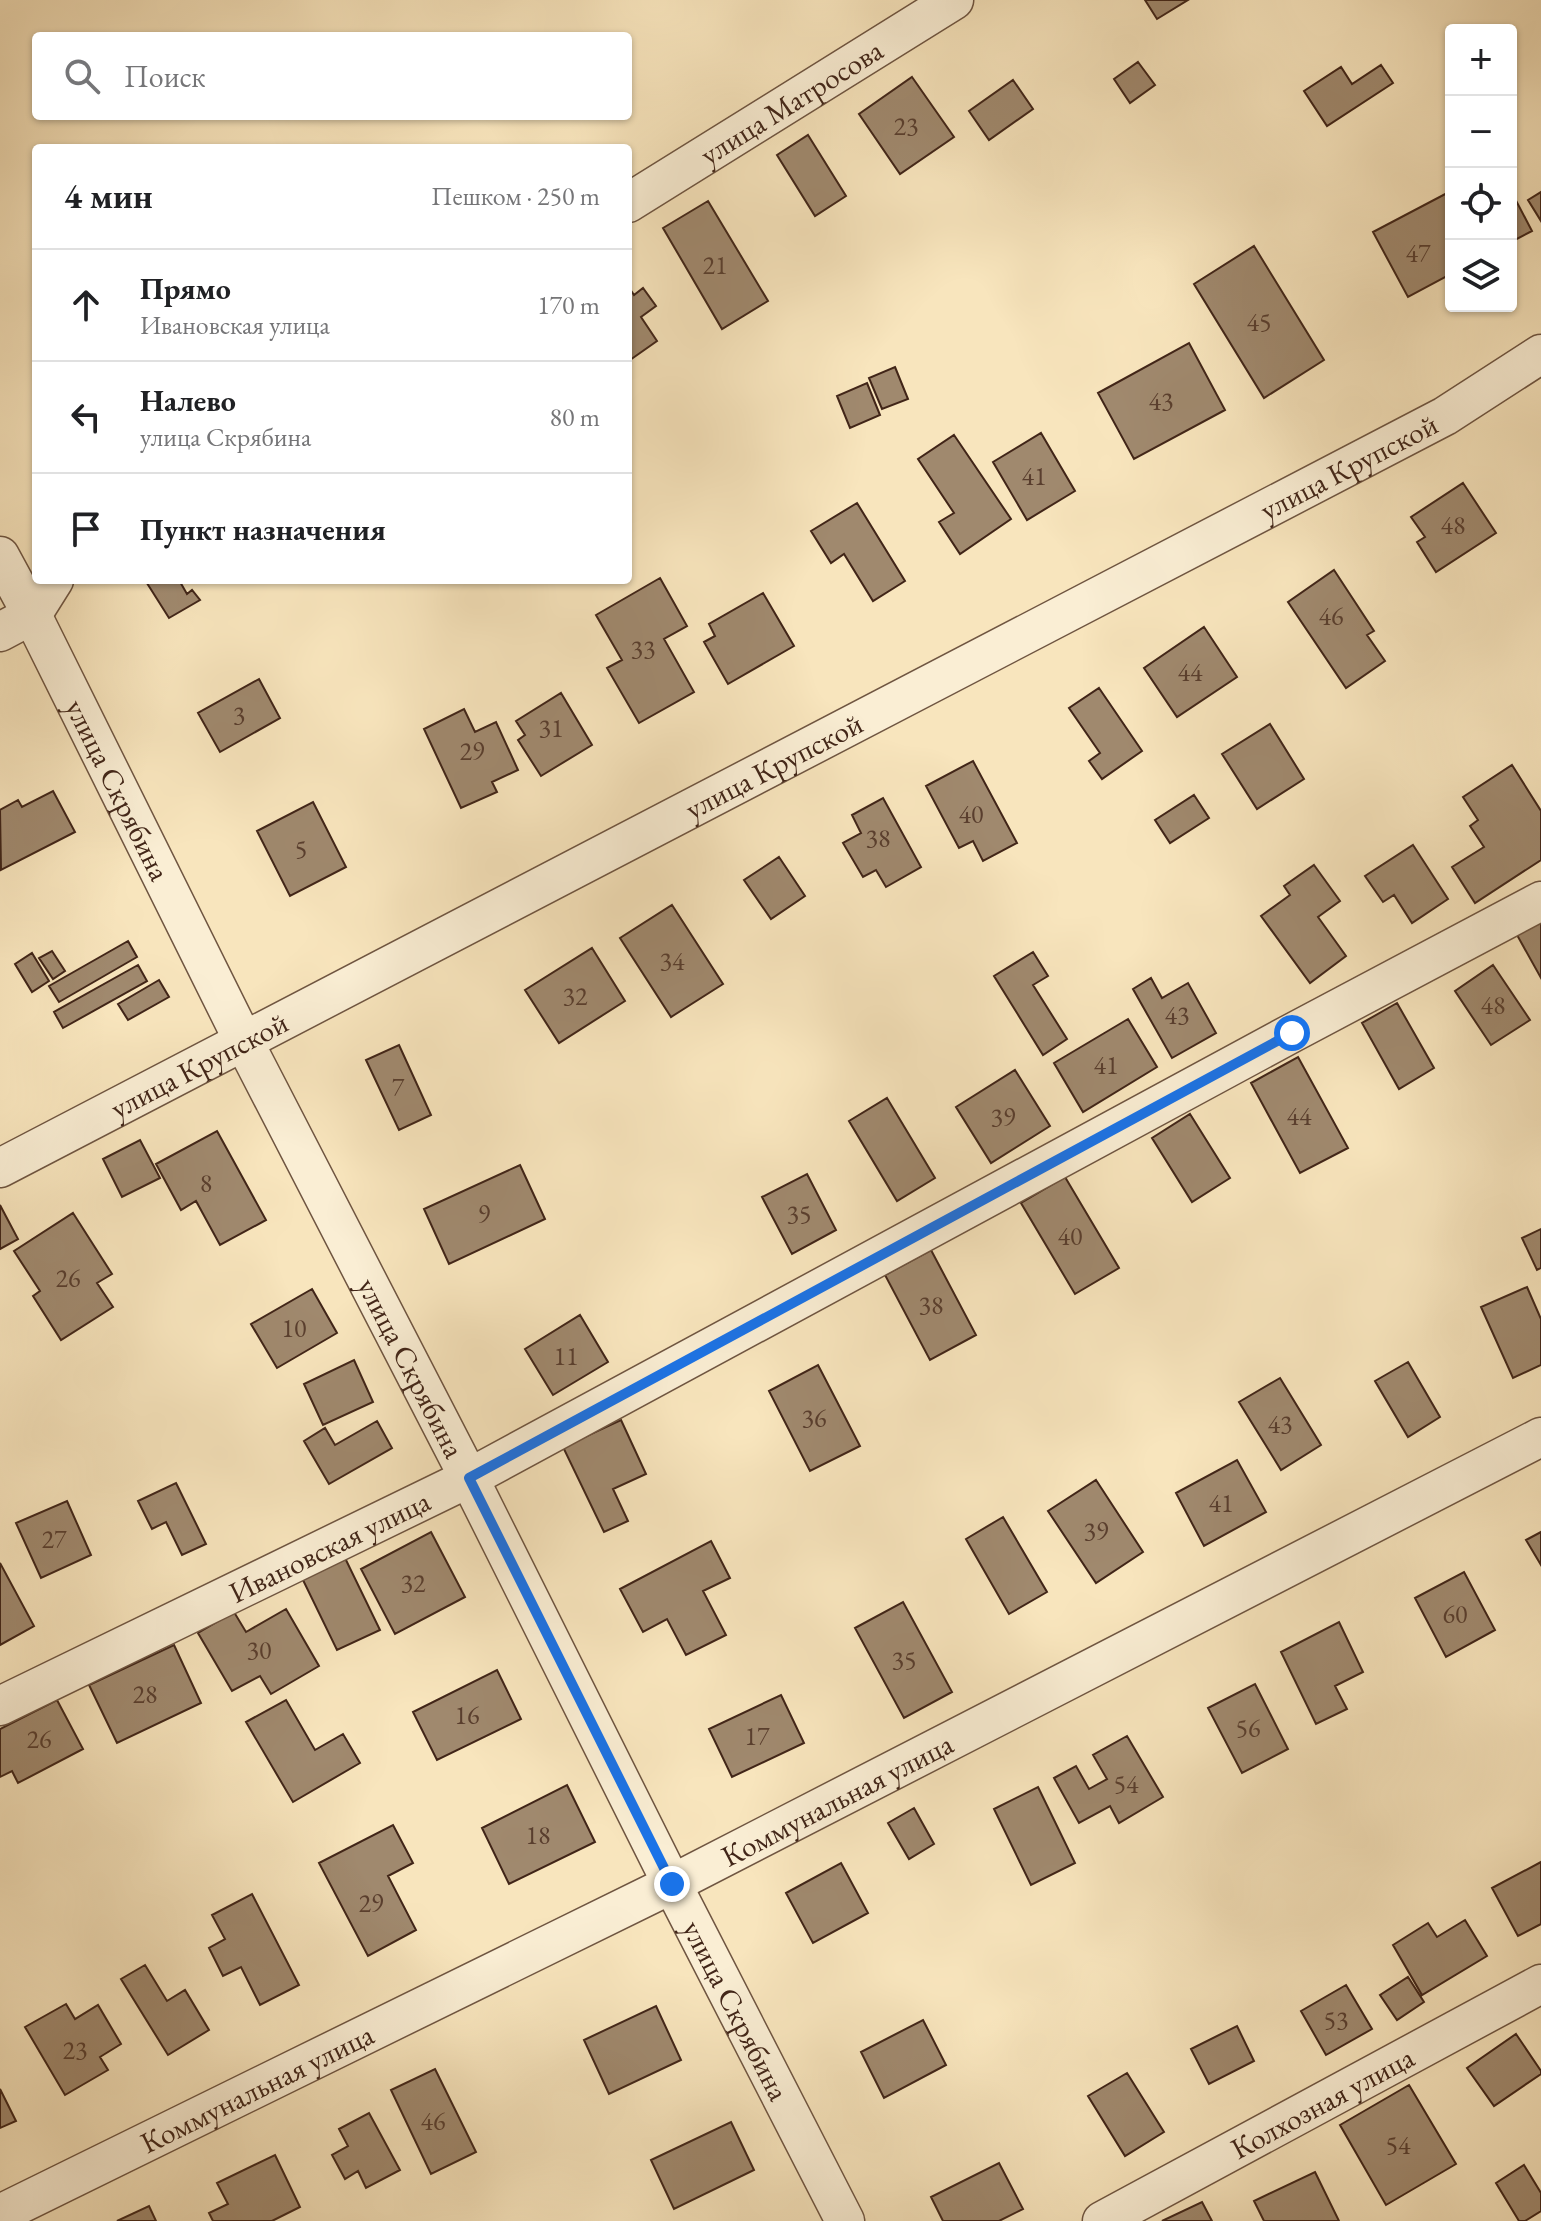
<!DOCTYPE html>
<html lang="ru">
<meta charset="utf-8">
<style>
:root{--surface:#fff;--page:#f6f6f6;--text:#202124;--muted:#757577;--line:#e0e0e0}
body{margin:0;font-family:"EB Garamond",serif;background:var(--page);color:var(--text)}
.controls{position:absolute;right:24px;top:24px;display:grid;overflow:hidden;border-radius:8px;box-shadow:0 2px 6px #0004}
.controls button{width:72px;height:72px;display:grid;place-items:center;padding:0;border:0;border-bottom:2px solid var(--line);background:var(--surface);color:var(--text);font:40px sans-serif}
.stop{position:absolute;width:24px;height:24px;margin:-18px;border:6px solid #1a73e8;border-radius:50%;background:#fff}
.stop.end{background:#1a73e8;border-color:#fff;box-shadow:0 2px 8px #0008}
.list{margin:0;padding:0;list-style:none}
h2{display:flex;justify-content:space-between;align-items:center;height:104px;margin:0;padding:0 32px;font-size:34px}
h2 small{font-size:26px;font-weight:400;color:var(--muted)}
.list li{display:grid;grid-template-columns:52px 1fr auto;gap:24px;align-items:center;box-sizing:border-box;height:112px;padding:0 32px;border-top:2px solid var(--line)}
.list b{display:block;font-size:30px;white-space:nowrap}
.list p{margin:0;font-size:26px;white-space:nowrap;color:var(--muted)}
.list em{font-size:26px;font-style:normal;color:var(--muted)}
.icon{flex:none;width:44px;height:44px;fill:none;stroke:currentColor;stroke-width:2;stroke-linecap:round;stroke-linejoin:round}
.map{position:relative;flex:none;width:1541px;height:2221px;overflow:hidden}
.search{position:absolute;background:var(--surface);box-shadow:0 2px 6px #0004;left:32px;top:32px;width:600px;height:88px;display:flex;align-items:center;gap:20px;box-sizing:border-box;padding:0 28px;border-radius:8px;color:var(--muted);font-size:30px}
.panel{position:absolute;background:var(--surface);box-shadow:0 2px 6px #0004;left:32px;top:144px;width:600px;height:440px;border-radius:8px}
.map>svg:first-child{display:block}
.building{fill:#a0896e;stroke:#412518;stroke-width:2}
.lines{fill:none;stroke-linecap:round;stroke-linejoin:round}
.minor-casing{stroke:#6f5541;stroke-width:41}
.minor{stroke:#faeed4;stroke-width:38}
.route{stroke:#1a73e8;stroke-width:10}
.labels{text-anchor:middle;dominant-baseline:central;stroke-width:6;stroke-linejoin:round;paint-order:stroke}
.number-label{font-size:26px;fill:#593e2e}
.street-label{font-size:30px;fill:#412518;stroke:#faeed4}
</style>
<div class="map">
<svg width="1541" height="2221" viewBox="0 0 1541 2221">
<rect width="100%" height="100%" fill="#f8e5bd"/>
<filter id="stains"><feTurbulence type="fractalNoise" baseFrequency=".0025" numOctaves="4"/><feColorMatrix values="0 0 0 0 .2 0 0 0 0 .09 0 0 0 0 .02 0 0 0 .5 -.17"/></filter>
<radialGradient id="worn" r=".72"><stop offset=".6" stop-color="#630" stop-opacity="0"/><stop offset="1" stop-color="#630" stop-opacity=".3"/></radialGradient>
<!-- building -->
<path class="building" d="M1145 0H1188L1157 19Z
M1138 62 1155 85 1130 103 1114 79Z
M1381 65 1393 83 1327 126 1304 91 1341 67 1352 84Z
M912 77 954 137 900 174 859 114Z
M1013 80 1033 109 989 140 969 111Z
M808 135 846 196 815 216 777 155Z
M1451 191V274L1408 297 1373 232Z
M1511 191 1532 231 1511 242Z
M1541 192V221L1528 200Z
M708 201 768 301 722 329 663 228Z
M1254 246 1324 360 1264 398 1194 284Z
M628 286 634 295 643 288 656 306 641 317 657 341 630 360 628 358Z
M1189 343 1225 410 1134 459 1098 393Z
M895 367 908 399 882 409 869 378Z
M867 383 880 415 850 428 837 396Z
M1041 433 1075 491 1027 520 993 462Z
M954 435 1011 519 960 554 939 522 954 513 918 459Z
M1463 483 1496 533 1436 572 1417 542 1425 537 1411 517Z
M857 503 905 581 873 601 844 554 831 563 811 531Z
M1334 570 1374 631 1367 635 1385 661 1346 688 1288 602Z
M660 578 687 626 664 639 694 692 639 723 607 668 622 660 596 615Z
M145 580H179L187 594 192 590 200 600 169 618Z
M763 593 794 646 728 684 704 642 715 636 709 624Z
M1204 627 1237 677 1177 717 1144 668Z
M259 679 280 718 220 752 198 713Z
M1099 688 1142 751 1102 779 1089 761 1100 753 1069 708Z
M561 693 592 745 541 776 518 740 525 735 516 721Z
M464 709 475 732 496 722 518 770 492 782 497 792 461 808 424 729Z
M1270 724 1304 779 1257 809 1222 754Z
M973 761 1017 843 983 861 973 841 959 848 926 786Z
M1512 765 1541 811V860L1475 903 1452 867 1484 847 1470 826 1478 820 1463 797Z
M53 791 75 832 1 870 0 810 18 800 22 807Z
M1194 795 1209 818 1170 843 1155 820Z
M883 798 921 867 886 887 876 870 863 877 843 843 861 833 852 815Z
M313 802 346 867 290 896 257 831Z
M1413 845 1448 899 1412 923 1394 895 1383 902 1365 876Z
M779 857 805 896 771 919 744 880Z
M1314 865 1340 901 1318 917 1346 956 1310 983 1261 916 1290 895 1284 886Z
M672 905 723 984 671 1017 620 938Z
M1541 922V978L1517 935Z
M128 941 137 957 59 1002 49 986Z
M592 948 625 1001 559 1043 525 990Z
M52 951 65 971 53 979 39 958Z
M1033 952 1048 976 1033 985 1067 1039 1043 1055 994 976Z
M32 953 49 981 32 992 15 964Z
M138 965 147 981 63 1028 54 1012Z
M1493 965 1530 1020 1491 1045 1455 991Z
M1151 978 1162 998 1188 983 1216 1033 1172 1058 1133 989Z
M159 980 169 997 128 1020 118 1004Z
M1397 1003 1434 1068 1399 1089 1362 1023Z
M1128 1019 1157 1067 1083 1112 1054 1063Z
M399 1045 431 1115 399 1130 366 1060Z
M1298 1057 1348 1148 1300 1173 1251 1083Z
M1015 1070 1050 1126 991 1163 956 1107Z
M887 1098 935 1178 897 1201 849 1121Z
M1190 1114 1230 1178 1192 1202 1152 1138Z
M217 1131 266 1220 220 1245 196 1201 181 1210 156 1164Z
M140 1140 160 1178 122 1197 103 1159Z
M520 1165 545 1219 449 1264 424 1209Z
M807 1174 836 1230 792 1254 762 1197Z
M1065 1177 1119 1268 1075 1294 1021 1203Z
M0 1205 18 1239 0 1249Z
M73 1213 112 1274 97 1283 113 1307 61 1340 33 1296 40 1291 14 1251Z
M1541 1229V1268L1537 1270 1522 1238Z
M931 1250 976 1335 930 1360 885 1275Z
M1527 1287 1541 1319V1365L1513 1378 1481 1307Z
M312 1289 337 1333 277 1368 251 1324Z
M580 1315 608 1362 553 1395 525 1349Z
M354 1360 373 1402 323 1425 304 1384Z
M1408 1362 1440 1417 1408 1437 1375 1381Z
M818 1365 860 1446 810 1471 769 1391Z
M1280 1378 1321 1445 1281 1470 1239 1402Z
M621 1420 646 1474 613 1489 628 1521 604 1532 563 1447Z
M377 1421 392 1448 329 1484 304 1441 325 1428 335 1445Z
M1237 1460 1266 1512 1204 1546 1176 1493Z
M1096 1480 1143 1552 1096 1583 1048 1511Z
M176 1483 206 1544 182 1555 166 1522 152 1529 138 1501Z
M67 1501 91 1555 41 1578 16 1523Z
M1003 1517 1047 1592 1009 1614 966 1539Z
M431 1532 465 1597 395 1634 361 1569Z
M1541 1532V1565L1526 1540Z
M711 1541 730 1578 703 1591 726 1635 686 1655 667 1619 643 1632 620 1589Z
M345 1558 380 1630 337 1650 302 1578Z
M0 1563 34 1626 0 1645Z
M1464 1572 1495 1630 1446 1657 1415 1598Z
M903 1602 952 1692 904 1718 855 1628Z
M286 1609 319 1666 271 1694 260 1676 232 1691 198 1633 234 1612 246 1632Z
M1339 1622 1363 1672 1335 1686 1347 1709 1316 1724 1281 1652Z
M174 1645 201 1703 117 1743 89 1685Z
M497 1670 521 1719 437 1760 413 1712Z
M1255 1684 1288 1749 1242 1773 1208 1708Z
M781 1695 804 1743 732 1777 709 1729Z
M57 1700 83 1749 18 1783 12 1771 0 1777V1729Z
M286 1700 315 1750 343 1734 360 1763 293 1802 246 1722Z
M1127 1736 1163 1797 1119 1823 1110 1806 1079 1823 1054 1778 1076 1766 1089 1789 1107 1779 1093 1755Z
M567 1785 595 1842 509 1884 482 1828Z
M1038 1787 1075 1863 1031 1885 994 1809Z
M914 1808 934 1844 909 1859 888 1823Z
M393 1825 413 1863 388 1876 416 1930 368 1956 319 1863Z
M1541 1862V1924L1518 1936 1492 1888Z
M841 1863 868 1913 813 1943 786 1893Z
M252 1894 299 1985 260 2005 241 1967 223 1976 209 1948 225 1939 212 1915Z
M1465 1920 1487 1956 1422 1995 1393 1945 1428 1923 1437 1937Z
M145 1965 167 2001 185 1990 209 2030 168 2055 121 1979Z
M1408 1977 1424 2002 1397 2020 1380 1995Z
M1346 1985 1372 2029 1326 2055 1301 2011Z
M66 2004 75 2019 98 2005 121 2044 100 2057 108 2070 65 2095 25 2027Z
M656 2006 681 2060 609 2094 584 2040Z
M923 2020 946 2065 884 2098 861 2052Z
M1237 2026 1254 2061 1209 2084 1191 2049Z
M1516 2034 1541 2071V2074L1494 2106 1467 2068Z
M435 2069 476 2152 431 2174 391 2090Z
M1127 2073 1164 2132 1125 2156 1088 2096Z
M1409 2085 1456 2164 1386 2205 1340 2125Z
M0 2089 16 2121 0 2128Z
M369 2113 400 2170 366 2188 358 2171 345 2179 332 2155 348 2146 339 2129Z
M731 2122 754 2170 674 2209 651 2160Z
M275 2155 300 2207 272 2221H213L209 2213 228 2204 217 2183Z
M999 2163 1023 2209 999 2221H943L931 2197Z
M1524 2165 1541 2193V2211L1525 2221H1519L1496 2183Z
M1315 2172 1339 2221H1264L1254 2201Z
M1202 2202 1212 2221H1162Z
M149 2206 156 2221H117Z"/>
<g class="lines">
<defs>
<g id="minor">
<path id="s1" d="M628 203 954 0"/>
<path id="s2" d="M0 556 32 615 244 1042 469 1478 672 1884 845 2221"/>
<path d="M0 632 32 615 54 580"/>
<path id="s3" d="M0 1168 1445 416 1541 354"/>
<path id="s4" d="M0 1706 469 1478 1292 1033 1541 901"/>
<path id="s5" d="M0 2214 672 1884 1541 1437"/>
<path id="s6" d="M1102 2221 1541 1984"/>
</g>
</defs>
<!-- minor casing -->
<use href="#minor" class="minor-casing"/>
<!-- minor -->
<use href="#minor" class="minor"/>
</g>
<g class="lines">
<!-- route -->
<path class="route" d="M672 1884 469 1478 1292 1033"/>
</g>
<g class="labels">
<!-- number labels -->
<g class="number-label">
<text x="906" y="126">23</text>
<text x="1418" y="253">47</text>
<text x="715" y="265">21</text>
<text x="1259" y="322">45</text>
<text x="1161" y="401">43</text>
<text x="1034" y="476">41</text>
<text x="1453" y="525">48</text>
<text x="1331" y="616">46</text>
<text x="643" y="649">33</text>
<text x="1190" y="672">44</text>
<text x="239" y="715">3</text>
<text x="551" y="728">31</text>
<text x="472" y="751">29</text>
<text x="971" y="814">40</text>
<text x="878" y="838">38</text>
<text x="301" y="849">5</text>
<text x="672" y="961">34</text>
<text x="575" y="996">32</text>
<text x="1493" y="1005">48</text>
<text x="1177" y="1015">43</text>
<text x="1106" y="1065">41</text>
<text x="398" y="1087">7</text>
<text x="1299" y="1116">44</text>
<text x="1003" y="1117">39</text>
<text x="206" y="1183">8</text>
<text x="484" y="1214">9</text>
<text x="799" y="1214">35</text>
<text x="1070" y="1236">40</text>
<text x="68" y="1278">26</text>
<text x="931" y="1305">38</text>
<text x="294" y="1328">10</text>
<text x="566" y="1356">11</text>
<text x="814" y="1418">36</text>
<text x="1280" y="1424">43</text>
<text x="1221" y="1503">41</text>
<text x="1096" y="1531">39</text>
<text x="54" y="1539">27</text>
<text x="413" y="1583">32</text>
<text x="1455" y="1614">60</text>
<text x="259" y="1650">30</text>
<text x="904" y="1660">35</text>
<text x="145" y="1694">28</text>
<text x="467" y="1715">16</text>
<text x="1248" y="1728">56</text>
<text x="757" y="1736">17</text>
<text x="39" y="1739">26</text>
<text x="1126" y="1784">54</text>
<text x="538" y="1835">18</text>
<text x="371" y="1903">29</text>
<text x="1336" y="2020">53</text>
<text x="75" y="2050">23</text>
<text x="433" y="2121">46</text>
<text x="1398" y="2145">54</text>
</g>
<!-- street labels -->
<g class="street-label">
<text stroke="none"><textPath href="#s1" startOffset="192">улица Матросова</textPath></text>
<text stroke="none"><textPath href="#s3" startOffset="1520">улица Крупской</textPath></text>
<text stroke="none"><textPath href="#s3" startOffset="872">улица Крупской</textPath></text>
<text stroke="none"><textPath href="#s2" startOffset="262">улица Скрябина</textPath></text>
<text stroke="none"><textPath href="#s3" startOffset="224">улица Крупской</textPath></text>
<text stroke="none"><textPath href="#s2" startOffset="910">улица Скрябина</textPath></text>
<text stroke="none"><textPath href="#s4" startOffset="366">Ивановская улица</textPath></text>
<text stroke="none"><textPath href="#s5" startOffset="934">Коммунальная улица</textPath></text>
<text stroke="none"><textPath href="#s2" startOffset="1630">улица Скрябина</textPath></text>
<text stroke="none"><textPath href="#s5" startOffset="286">Коммунальная улица</textPath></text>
<text stroke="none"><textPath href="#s6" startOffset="250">Колхозная улица</textPath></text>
</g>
</g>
<rect width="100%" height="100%" filter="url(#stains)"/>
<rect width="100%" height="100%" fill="url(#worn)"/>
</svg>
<div class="controls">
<button>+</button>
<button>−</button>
<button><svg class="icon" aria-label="locate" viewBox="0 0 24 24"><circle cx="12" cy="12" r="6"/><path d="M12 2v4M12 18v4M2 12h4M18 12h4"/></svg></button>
<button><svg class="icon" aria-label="layers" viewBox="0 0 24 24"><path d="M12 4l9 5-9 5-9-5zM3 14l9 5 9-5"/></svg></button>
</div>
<div class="stop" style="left:1292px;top:1033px"></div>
<div class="stop end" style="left:672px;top:1884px"></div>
<div class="search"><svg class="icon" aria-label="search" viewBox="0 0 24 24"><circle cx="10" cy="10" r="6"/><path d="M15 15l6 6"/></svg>Поиск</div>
<section class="panel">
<h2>4 мин<small>Пешком · 250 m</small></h2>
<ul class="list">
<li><svg class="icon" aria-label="ahead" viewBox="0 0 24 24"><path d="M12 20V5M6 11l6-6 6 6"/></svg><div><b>Прямо</b><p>Ивановская улица</p></div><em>170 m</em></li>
<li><svg class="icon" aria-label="left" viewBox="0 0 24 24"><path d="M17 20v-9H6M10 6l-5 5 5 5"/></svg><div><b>Налево</b><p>улица Скрябина</p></div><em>80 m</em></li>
<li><svg class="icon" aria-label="arrive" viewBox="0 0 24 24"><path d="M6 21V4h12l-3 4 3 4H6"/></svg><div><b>Пункт назначения</b></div></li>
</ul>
</section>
</div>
